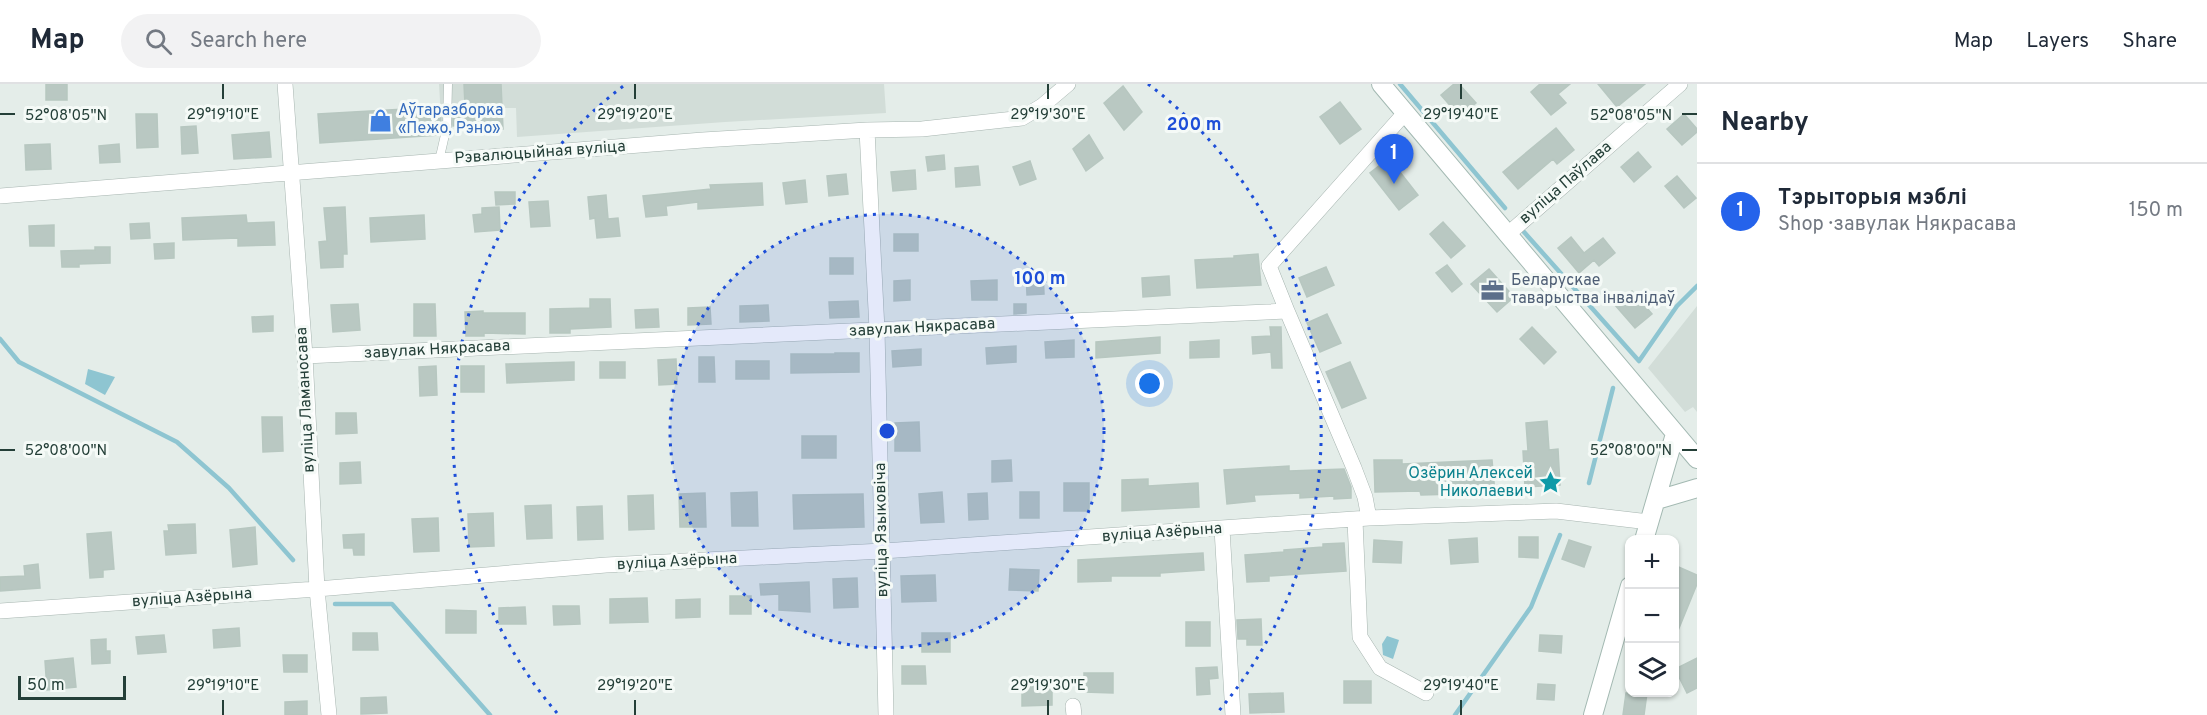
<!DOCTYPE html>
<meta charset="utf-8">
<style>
:root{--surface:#fff;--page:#f2f2f3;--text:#1f2937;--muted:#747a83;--line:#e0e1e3;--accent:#2563eb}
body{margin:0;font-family:Overpass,sans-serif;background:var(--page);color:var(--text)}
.controls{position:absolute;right:18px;bottom:18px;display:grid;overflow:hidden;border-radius:12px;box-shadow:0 2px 4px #0004}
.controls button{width:54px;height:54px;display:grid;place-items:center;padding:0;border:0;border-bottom:2px solid var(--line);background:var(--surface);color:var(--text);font:30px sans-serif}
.scale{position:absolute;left:18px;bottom:15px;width:108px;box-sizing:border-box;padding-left:6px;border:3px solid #243f38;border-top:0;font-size:16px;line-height:21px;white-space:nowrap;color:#243f38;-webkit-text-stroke:4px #f5faf7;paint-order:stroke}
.you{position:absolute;left:1150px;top:300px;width:21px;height:21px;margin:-15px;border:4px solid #fff;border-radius:50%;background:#1a73e8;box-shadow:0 0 0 9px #1a73e833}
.badge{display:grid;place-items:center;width:39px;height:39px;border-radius:50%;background:var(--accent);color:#fff;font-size:20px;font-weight:700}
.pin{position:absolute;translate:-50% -50px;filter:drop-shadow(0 2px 3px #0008)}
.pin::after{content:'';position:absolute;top:32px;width:21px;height:18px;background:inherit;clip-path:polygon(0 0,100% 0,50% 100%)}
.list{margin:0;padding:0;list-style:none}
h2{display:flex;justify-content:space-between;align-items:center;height:78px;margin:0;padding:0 24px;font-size:26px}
h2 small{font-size:20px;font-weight:400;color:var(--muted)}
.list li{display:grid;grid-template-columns:39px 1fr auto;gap:18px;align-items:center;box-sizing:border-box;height:96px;padding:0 24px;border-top:2px solid var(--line)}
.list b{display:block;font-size:22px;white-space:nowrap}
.list p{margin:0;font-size:20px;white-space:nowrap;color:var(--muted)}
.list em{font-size:20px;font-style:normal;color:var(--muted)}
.icon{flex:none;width:33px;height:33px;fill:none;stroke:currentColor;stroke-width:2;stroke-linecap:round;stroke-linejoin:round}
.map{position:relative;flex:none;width:1697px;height:631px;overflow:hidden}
header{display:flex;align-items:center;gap:36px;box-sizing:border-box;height:84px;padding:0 30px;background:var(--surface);border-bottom:2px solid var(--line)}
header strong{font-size:28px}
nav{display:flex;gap:33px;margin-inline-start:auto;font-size:21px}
.search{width:420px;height:54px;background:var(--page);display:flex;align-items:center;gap:15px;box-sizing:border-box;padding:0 21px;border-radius:33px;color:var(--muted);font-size:22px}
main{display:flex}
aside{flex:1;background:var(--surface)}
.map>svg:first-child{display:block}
.built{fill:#d2ddd8}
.water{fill:#8ec5d1}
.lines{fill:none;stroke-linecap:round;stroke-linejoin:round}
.stream{stroke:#8ec5d1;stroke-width:4.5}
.building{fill:#b9c8c2;stroke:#b7c7c0;stroke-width:1.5}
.lane-casing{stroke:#a7b5b0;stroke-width:9}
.street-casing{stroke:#a7b5b0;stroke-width:16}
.secondary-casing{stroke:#a3b9b2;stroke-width:20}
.lane{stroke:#fff;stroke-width:8}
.street{stroke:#fff;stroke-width:15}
.secondary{stroke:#fff;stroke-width:18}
.ticks{fill:none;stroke:#243f38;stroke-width:2}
.ring{fill:none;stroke:#1d4ed8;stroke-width:3;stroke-dasharray:3 6}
.labels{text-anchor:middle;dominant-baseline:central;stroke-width:6;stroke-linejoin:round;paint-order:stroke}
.shop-label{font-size:16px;fill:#366cbe;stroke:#f5faf7;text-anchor:start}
.street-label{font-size:16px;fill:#243f38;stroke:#f5faf7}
.service-label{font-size:16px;fill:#4e5e75;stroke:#f5faf7;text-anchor:start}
.culture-label{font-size:16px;fill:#0d838f;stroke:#f5faf7;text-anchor:end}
.ticks-label{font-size:15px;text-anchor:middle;fill:#243f38;stroke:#f5faf7;stroke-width:6;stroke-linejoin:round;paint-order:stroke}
.centre{fill:#1d4ed8;stroke:#f5faf7;stroke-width:3}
.ring-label{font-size:18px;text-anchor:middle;font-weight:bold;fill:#1d4ed8;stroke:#f5faf7;stroke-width:6;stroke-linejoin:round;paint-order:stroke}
</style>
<header>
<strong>Map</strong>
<div class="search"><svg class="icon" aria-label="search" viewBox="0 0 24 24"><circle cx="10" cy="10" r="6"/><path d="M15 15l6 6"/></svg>Search here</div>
<nav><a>Map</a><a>Layers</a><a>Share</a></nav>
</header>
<main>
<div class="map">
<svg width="1697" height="631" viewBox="0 0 1697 631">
<rect width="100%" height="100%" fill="#e4ede9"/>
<!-- built -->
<path class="built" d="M439 0H884L886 29 725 38 517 53 516 24H503V45L475 47 474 40 442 41V51Z
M1697 222V328L1693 323 1685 328 1648 284Z"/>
<!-- water -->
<path class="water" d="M88 285 115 293 105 311 85 300Z
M1387 552 1399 556 1393 575 1383 571 1382 560Z"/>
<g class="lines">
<!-- stream -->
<path class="stream" d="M1400 0 1505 124
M1524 148 1639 277 1677 222 1697 202
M0 255 19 278 177 358 229 404 293 476
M1589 399 1613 304
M335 520H392L490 631
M1455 631 1531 523 1560 451"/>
</g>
<!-- building -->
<path class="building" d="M46 0H67V16H46Z
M464 0H501L503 45 475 47 474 40 453 42V22L465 21Z
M1454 0H1459L1476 19 1460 33 1441 11Z
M1540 0H1570L1558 10 1566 19 1551 31 1531 8Z
M1598 0H1645L1617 23Z
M1123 2 1142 28 1124 46 1104 19Z
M1340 18 1361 45 1340 60 1320 33Z
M440 23 441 41 439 51 320 59 318 30Z
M136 30H157L158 63 137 64Z
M1684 30 1697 45V48L1682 61 1667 45Z
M196 42 198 69 182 70 181 43Z
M1556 44 1574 66 1557 80 1553 75 1518 105 1503 88Z
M269 48 271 73 234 75 232 51Z
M1089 51 1103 74 1086 87 1073 65Z
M50 60 51 85 26 86 25 61Z
M119 60 120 78 100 79 99 62Z
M1638 68 1651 83 1634 98 1621 83Z
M944 71 945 85 928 87 926 73Z
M1389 74 1418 111 1399 126 1370 89Z
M1030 77 1036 95 1020 101 1013 83Z
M978 82 980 101 956 103 955 84Z
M915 86 916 105 893 107 891 88Z
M846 90 848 110 829 112 827 92Z
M1677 92 1696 114 1684 124 1665 102Z
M805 96 807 118 786 120 783 99Z
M762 99 763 121 698 125V118L666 122 667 131 646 133 643 112 711 105 710 101Z
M495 108H515V120L496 121Z
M606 111 608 135 618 134 620 152 597 154 595 134 590 135 588 113Z
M548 117 550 142 531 143 529 118Z
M345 123 347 170H343V183L321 184 319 158 327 157 324 124Z
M499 123 500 146 475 148 473 131 482 130V124Z
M246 131 247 139 274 138 275 161 238 162V154L183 156 182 134Z
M424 131 425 155 371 158 370 134Z
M1443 138 1465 162 1451 174 1430 150Z
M149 139 150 154 131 155 130 140Z
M54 141V162H30L29 142Z
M894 150H918V167H894Z
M1571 153 1584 169 1603 154 1615 169 1599 182 1594 176 1579 189 1558 164Z
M174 159V174L155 175 154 160Z
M95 163H110V179L79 180V183H62L61 167 95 166Z
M1258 170 1261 201 1197 204 1195 176 1234 174V172Z
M830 174H853V190H830Z
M1447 181 1462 200 1452 208 1436 189Z
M1326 183 1334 201 1307 213 1299 194Z
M1489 185 1514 213 1497 228 1471 200Z
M1043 186 1044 210 1027 211 1026 187Z
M1169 192 1170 211 1143 213 1142 194Z
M910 196V216L894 217V197Z
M997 196V216H972L971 197Z
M1632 207 1652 230 1635 244 1615 221Z
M590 215H610L611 243 570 245V249H550V225L590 224Z
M858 217 859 233 830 234 829 218Z
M358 220 360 246 333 248 331 221Z
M414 220H435L436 252H414Z
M1014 220H1026V229L1014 230Z
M768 221 769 237 740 238V222Z
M710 223 711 240 688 241V224Z
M658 225 659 243 636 244 635 226Z
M483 227V229H525V250L484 249V252H466L465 228Z
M1327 230 1341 259 1320 268 1307 239Z
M273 232V247L253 248 252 233Z
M1270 243H1281L1282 284H1272L1271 268 1253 270 1252 253 1271 252Z
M1532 243 1556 268 1544 280 1520 255Z
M1160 253V269L1096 274V258Z
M1074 256V273L1046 274 1045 258Z
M1219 256V273L1190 274V258Z
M1016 262V278L987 280 986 264Z
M921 265V281L893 283 892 267Z
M835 269H859V288L791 289V270H835Z
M699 273H714L715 298H699Z
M676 275 677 300 659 301 658 276Z
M736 277H769V295H736Z
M574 278V296L507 299 506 280Z
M600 278H625V294H600Z
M1350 278 1366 314 1342 324 1326 288Z
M436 282 437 311 420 312 419 283Z
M461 282H484V308H461Z
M336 329H356L357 349 336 350Z
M262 333H282L283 367 263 368Z
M1547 337 1549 366 1558 365 1560 401 1525 403 1523 367H1528L1526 339Z
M919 338 920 367H895V339Z
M802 352H836V374H802Z
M1011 376 1012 397 992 398V377Z
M1374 376H1402V380L1492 376 1495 409 1421 411 1420 407 1375 408Z
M360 378 361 399 340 400V379Z
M1289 382V387L1344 385 1351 403V414L1334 415V412L1300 414V409L1254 411 1255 417 1227 420 1224 386Z
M1148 395V402L1198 399 1199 423 1122 427V396Z
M1064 399H1089V427H1064Z
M757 408 758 442H732L731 409Z
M942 408 944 438 921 439 919 410Z
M1020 408H1039V434H1020Z
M705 409 706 443H680L679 410Z
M987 409 988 435 969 436 968 410Z
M863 410 864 443 794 445 793 411Z
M653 411 654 445 629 446 628 412Z
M551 421 552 454 527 455 525 422Z
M602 422 603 455 578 456 577 423Z
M493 429 494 462 469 463 468 430Z
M438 434 439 467 414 468 412 435Z
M195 440 196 469 166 471 164 447H169L168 441Z
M255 443 257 480 233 483 230 446Z
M111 448 114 485 103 486V493L90 494 87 450Z
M364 450V471H354L353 464H344L343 451Z
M1519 453H1538V474L1519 473Z
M1477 454 1478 478 1451 480 1449 456Z
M1374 456 1402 458 1401 479 1373 478Z
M1569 456 1591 463 1584 483 1562 475Z
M1344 459 1346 487 1269 492V497L1247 498 1245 471 1284 468V466L1323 463V460Z
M1203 469 1204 486 1160 489V492H1111V497L1078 498V476Z
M38 480 40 504 0 507V493L25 492 24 482Z
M1674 481 1697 491V500L1675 554Z
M1010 485 1039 486 1038 507 1009 506Z
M935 491 936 517 902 518 901 492Z
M857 494 858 523 834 524 833 495Z
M809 498 810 528 779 526V510L761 511 760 500Z
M730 512H751V530H730Z
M647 514 648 538 610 539V515Z
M700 515V533L676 534V516Z
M553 522H579L580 540 554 541Z
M525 523 526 540H499V524Z
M446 526 476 527V549H446Z
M1261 535 1262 561H1247V555H1238L1237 536Z
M1186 538H1210V562H1186Z
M239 544 240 562 214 564 213 546Z
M353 549H377L378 566H353Z
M922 549H950V568H922Z
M164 551 166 568 138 570 136 553Z
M1540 551 1562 552 1561 569 1539 567Z
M106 555V567H110V579L92 580 91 556Z
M283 571H307V588H284Z
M73 574 76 603 47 606 45 577Z
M1697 574V604L1687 609 1675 585Z
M902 582H925L926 600H902Z
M1217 583 1218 594 1209 595 1210 610 1197 611 1196 584Z
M1084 589H1113V609L1084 608Z
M1344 597H1371V619H1344Z
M1052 600V621L1022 622V601Z
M1538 600 1555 601 1554 616 1537 615Z
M1283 609 1284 628 1250 629 1249 610Z
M1626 609H1647L1644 631H1623Z
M386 613 387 629 361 630V614Z
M307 617V631H285V618Z"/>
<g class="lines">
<defs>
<path id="lane" d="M439 77 447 42 448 0"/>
<path id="street" d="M285 0 305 272 317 505 329 631
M867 46 877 246 886 631
M0 112 703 56 867 46 922 45 1022 34 1042 22 1068 0
M1507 151 1680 0
M1287 227 1354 384 1365 413 1369 434
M305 272 1287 227 1269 182 1404 30
M1355 436 1360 553 1380 584 1426 609
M1222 445 1233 631
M0 527 317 505 606 481 883 467 1369 434 1556 427 1649 438
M1073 622 1074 631"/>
<path id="secondary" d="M1381 0 1697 375
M1657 416 1697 404
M1644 456 1675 350
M1593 631 1630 502"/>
</defs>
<!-- lane casing -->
<use href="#lane" class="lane-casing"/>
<!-- street casing -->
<use href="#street" class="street-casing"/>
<!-- secondary casing -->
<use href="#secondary" class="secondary-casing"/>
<!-- lane -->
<use href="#lane" class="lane"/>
<!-- street -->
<use href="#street" class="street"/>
<!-- secondary -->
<use href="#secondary" class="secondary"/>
</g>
<!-- ticks -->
<path class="ticks" d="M223 0V15M635 0V15M1048 0V15M1461 0V15M0 30H15M1682 30H1697M0 366H15M1682 366H1697M223 616V631M635 616V631M1048 616V631M1461 616V631"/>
<!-- distance rings -->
<circle cx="887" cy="347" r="217" fill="#1d4ed8" fill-opacity=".12"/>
<g class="ring">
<circle cx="887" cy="347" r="217"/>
<path d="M557 629A434 434 0 0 1 626 0M1148 0A434 434 0 0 1 1217 629"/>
</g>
<!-- icons -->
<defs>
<symbol id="shop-bare" viewBox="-9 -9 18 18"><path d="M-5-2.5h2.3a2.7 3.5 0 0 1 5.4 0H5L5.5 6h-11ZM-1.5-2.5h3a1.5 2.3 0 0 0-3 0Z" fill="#3f7fe0" stroke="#f5faf7" stroke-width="2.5" paint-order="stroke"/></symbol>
<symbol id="office-bare" viewBox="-9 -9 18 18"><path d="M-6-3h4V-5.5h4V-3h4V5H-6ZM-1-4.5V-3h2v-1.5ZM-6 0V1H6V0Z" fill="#5c6f8a" stroke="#f5faf7" stroke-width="2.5" paint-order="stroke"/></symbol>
<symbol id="sight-bare" viewBox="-9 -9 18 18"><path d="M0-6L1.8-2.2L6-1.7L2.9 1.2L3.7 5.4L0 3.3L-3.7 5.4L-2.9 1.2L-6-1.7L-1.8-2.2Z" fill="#0f9aa8" stroke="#f5faf7" stroke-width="2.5" paint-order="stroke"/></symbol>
</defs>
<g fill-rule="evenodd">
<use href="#shop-bare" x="364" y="20" width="33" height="33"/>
<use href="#office-bare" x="1476" y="190" width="33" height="33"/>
<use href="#sight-bare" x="1534" y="382" width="33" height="33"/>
</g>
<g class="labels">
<!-- shop labels -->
<g class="shop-label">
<text x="398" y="27">Аўтаразборка<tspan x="398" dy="18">«Пежо, Рэно»</tspan></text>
</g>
<!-- street labels -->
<g class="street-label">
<text transform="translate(540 69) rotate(-4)">Рэвалюцыйная вуліца</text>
<text transform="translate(1566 99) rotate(-41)">вуліца Паўлава</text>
<text transform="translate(922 244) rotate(-3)">завулак Някрасава</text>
<text transform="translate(437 266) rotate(-3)">завулак Някрасава</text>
<text transform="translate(306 316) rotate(-93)">вуліца Ламаносава</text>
<text transform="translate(882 446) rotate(-91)">вуліца Языковіча</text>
<text transform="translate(1162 449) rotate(-4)">вуліца Азёрына</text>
<text transform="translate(677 478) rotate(-3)">вуліца Азёрына</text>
<text transform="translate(192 514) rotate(-4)">вуліца Азёрына</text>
</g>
<!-- service labels -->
<g class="service-label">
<text x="1511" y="197">Беларускае<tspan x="1511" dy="18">таварыства інвалідаў</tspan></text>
</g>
<!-- culture labels -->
<g class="culture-label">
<text x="1533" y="390">Озёрин Алексей<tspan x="1533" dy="18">Николаевич</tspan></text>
</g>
</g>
<g class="ticks-label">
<text x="223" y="35">29°19'10"E</text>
<text x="635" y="35">29°19'20"E</text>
<text x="1048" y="35">29°19'30"E</text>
<text x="1461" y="35">29°19'40"E</text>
<text x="66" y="36">52°08'05"N</text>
<text x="1631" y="36">52°08'05"N</text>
<text x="66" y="371">52°08'00"N</text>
<text x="1631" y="371">52°08'00"N</text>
<text x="223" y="606">29°19'10"E</text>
<text x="635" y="606">29°19'20"E</text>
<text x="1048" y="606">29°19'30"E</text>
<text x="1461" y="606">29°19'40"E</text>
</g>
<circle cx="887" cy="347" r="9" class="centre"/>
<g class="ring-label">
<text x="1194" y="46">200 m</text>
<text x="1040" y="200">100 m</text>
</g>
</svg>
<div class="controls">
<button>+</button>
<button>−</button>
<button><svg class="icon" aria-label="layers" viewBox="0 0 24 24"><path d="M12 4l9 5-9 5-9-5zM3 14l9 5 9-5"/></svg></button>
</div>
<div class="scale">50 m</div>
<div class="you"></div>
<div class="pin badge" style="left:1394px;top:100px">1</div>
</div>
<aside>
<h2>Nearby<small></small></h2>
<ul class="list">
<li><span class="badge">1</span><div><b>Тэрыторыя мэблі</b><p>Shop · завулак Някрасава</p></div><em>150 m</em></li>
</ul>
</aside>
</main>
